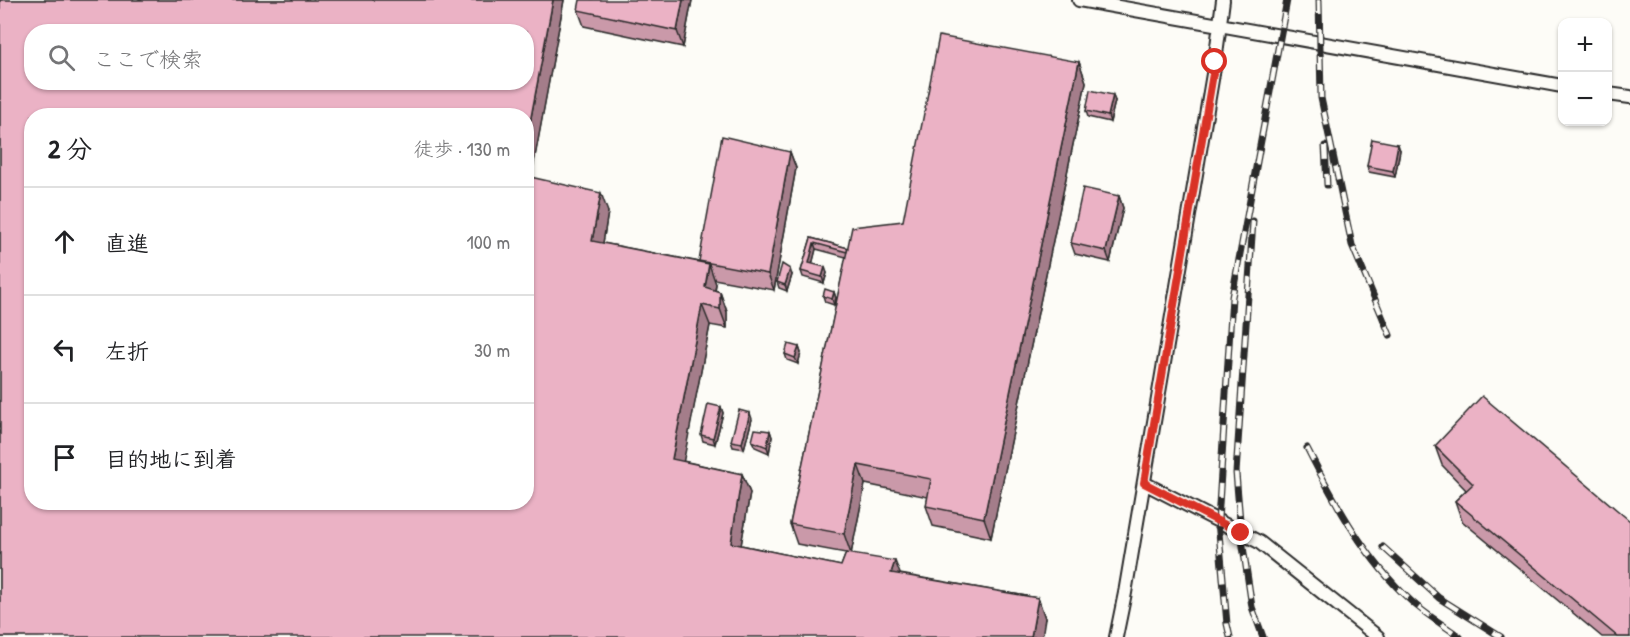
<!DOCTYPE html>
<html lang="ja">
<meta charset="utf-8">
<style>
:root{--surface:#fff;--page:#f2f2f2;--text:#202124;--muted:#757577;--line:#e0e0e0}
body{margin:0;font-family:"Patrick Hand","Klee One",sans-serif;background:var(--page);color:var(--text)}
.controls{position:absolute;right:18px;top:18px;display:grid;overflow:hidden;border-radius:12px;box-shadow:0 2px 4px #0004}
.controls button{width:54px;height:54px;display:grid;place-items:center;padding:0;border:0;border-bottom:2px solid var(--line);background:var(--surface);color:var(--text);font:30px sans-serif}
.stop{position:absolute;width:18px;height:18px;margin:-14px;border:4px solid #d93025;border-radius:50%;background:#fff}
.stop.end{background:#d93025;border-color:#fff;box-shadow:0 2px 6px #0008}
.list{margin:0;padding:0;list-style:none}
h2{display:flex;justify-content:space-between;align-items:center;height:78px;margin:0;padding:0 24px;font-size:26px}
h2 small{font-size:20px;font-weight:400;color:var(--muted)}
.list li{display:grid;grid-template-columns:39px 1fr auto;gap:18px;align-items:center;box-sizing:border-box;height:108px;padding:0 24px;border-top:2px solid var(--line)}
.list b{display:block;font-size:22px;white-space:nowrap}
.list em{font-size:20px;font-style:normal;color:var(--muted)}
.icon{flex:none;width:33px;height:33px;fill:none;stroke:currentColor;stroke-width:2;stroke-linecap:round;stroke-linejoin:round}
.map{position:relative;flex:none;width:1630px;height:637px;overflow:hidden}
.search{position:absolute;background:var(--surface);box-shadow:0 2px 4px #0004;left:24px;top:24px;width:510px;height:66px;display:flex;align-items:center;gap:15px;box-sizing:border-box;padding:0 21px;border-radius:24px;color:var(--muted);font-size:22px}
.panel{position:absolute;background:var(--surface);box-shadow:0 2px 4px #0004;left:24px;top:108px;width:510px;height:402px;border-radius:24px}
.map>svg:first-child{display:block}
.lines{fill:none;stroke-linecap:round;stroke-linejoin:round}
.service-casing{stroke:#2b2b2b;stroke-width:16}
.service{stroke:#fdfcf7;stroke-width:12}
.rail-casing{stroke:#2b2b2b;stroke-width:7}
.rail{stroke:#fdfcf7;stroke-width:4.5;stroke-dasharray:14;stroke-linecap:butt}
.wall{fill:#ca99a9;stroke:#2b2b2b;stroke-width:1.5}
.shaded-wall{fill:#a47d8a;stroke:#2b2b2b;stroke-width:1.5}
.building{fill:#ebb2c5;stroke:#2b2b2b;stroke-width:1.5;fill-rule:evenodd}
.route{stroke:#d93025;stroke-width:8}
</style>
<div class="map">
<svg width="1630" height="637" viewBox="0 0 1630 637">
<rect width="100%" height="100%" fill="#fdfcf7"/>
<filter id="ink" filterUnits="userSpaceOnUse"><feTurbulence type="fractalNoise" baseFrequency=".0167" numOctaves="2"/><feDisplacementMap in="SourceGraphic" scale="12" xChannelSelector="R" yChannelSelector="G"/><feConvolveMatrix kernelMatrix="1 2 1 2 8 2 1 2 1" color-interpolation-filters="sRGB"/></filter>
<g filter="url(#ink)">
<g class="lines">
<defs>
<path id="service" d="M1079 0 1562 86
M1608 94 1630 97
M1144 483 1259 542 1378 637
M1116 637 1125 593 1215 62 1223 0"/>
</defs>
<!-- service casing -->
<use href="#service" class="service-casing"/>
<!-- service -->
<use href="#service" class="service"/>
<defs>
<path id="rail" d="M1319 0 1321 98 1352 245 1390 335
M1325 146 1327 185
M1253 221 1236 473 1241 533 1252 607 1263 637
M1307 448C1335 503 1365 559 1411 601 1426 615 1444 625 1460 637
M1383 547 1439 598 1501 637
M1230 637 1227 624 1218 521 1232 297 1287 0"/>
</defs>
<!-- rail casing -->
<use href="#rail" class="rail-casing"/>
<!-- rail -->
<use href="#rail" class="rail"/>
</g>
<!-- wall -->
<path class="wall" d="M0 0H564L531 177 608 212 603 243 700 262 699 261 790 152 796 168 774 290 714 279 716 284 715 290 720 292 727 312V328L710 325 683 461 742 474 750 493 741 545 841 566 846 553 797 544 790 524 846 257 816 249 812 264 827 273 824 283 803 277 801 271 811 238 848 248 903 221 1079 62 1086 82 991 538 933 526 926 506 928 497 865 484 851 554 900 574 1038 598 1045 618 0 637Z
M692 0 683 47 584 26 578 10Z
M1115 101 1110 122 1088 117 1086 111Z
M1400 150 1395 177 1369 172 1367 166Z
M1119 196 1123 208 1110 262 1075 254 1071 243Z
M792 275 787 291 779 288 777 282Z
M834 292 836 298 834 305 825 302 823 296Z
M799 347 801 353 798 364 787 360 785 354Z
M721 407 723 413 715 444 703 441 701 435Z
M752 419 744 449 733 447 731 441Z
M770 431 772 437 769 453 755 447 752 441Z
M1435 446 1630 637H1602L1462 521 1455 501 1466 490 1442 465Z"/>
<!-- shaded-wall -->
<path class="shaded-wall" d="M553 0H564L528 195 526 191V144Z
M683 0H692L683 47 677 31Z
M1079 62 1086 82 991 538 984 518Z
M1113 95 1115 101 1110 122 1108 116Z
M1398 144 1400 150 1395 177 1393 171Z
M790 152 796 168 774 290 768 274Z
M601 193 608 212 600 261 592 241Z
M1119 196 1123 208 1110 262 1106 251Z
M814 243 816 249 811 269 809 263Z
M709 264 716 284 712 307 705 287Z
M825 267 827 273 824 283 822 277Z
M790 269 792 275 787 291 785 285Z
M720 292 727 312V328L720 309Z
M834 292 836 298 834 305 832 299Z
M702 305 710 325 680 479 672 459Z
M799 347 801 353 798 364 795 358Z
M721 407 723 413 715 444 713 438Z
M750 413 752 419 744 449 742 443Z
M770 431 772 437 769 453 767 447Z
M858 465 865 484 851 554 844 534Z
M742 474 750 493 738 563 731 543Z
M895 561 903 581 891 573Z
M1038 598 1045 618 1042 637H1031Z"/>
<!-- building -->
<path class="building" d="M0 0H553L526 144V116H32V502H526V176L601 193 592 241 709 264 705 287 720 292V309L702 305 672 459 742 474 731 543 841 566 846 553 895 561 891 573 1038 598 1031 637H0ZM32 32H526V82H32Z
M580 0H683L677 31 578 10Z
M939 36 1079 62 984 518 926 506 931 479 858 465 844 534 790 524 852 227 903 221Z
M1090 90 1113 95 1108 116 1086 111Z
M722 136 790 152 768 274 699 261Z
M1372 139 1398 144 1393 171 1367 166Z
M1083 188 1119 196 1106 251 1071 243Z
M811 238 848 248 847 252 814 243 809 263 825 267 822 277 801 271Z
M782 264 790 269 785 285 777 282Z
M825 289 834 292 832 299 823 296Z
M788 344 799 347 795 358 785 354Z
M1482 396 1630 521V637H1618L1455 501 1473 484 1435 446Z
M708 404 721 407 713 438 701 435Z
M739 410 750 413 742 443 731 441Z
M755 429 770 431 767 447 752 441Z"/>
</g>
<g class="lines" filter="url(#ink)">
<!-- route -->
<path class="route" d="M1215 62 1144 483 1241 533"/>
</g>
</svg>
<div class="controls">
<button>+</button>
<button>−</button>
</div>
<div class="stop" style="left:1215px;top:62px"></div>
<div class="stop end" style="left:1241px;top:533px"></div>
<div class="search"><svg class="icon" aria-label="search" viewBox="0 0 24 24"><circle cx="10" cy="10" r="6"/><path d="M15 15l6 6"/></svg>ここで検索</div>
<section class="panel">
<h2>2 分<small>徒歩 · 130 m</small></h2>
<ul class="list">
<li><svg class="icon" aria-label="ahead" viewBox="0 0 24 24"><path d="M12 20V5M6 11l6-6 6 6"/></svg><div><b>直進</b></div><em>100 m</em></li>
<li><svg class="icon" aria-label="left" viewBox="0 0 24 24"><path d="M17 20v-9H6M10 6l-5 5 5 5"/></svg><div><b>左折</b></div><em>30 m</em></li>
<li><svg class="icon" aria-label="arrive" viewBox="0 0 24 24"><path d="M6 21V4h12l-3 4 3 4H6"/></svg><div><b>目的地に到着</b></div></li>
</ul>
</section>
</div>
